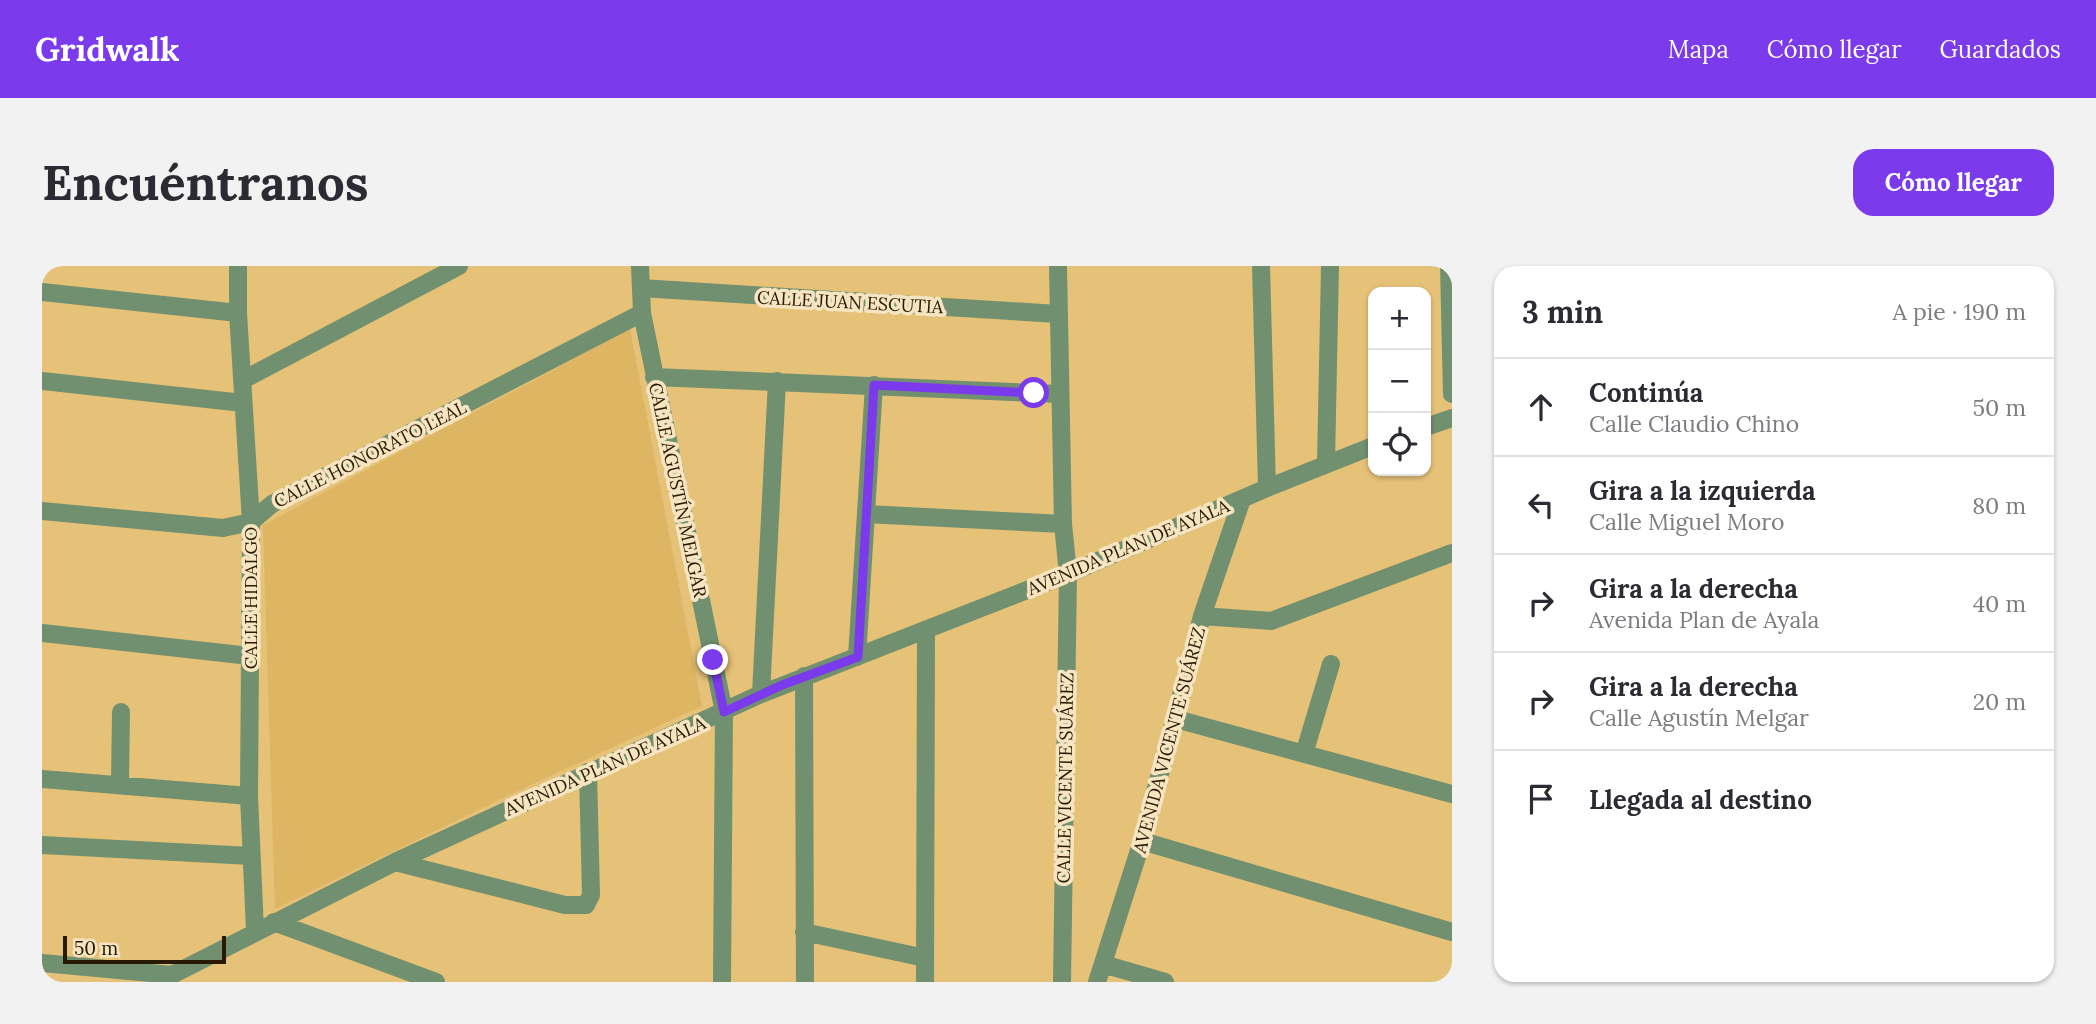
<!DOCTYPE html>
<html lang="es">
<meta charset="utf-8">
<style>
:root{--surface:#fff;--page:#f2f2f3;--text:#2b2b33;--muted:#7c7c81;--line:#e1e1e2;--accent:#7c3aed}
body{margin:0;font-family:Lora,serif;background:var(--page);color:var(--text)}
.controls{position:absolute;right:21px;top:21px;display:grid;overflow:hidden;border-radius:14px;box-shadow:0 2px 5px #0004}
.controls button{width:63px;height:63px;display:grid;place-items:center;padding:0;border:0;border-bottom:2px solid var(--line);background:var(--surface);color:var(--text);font:35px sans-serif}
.scale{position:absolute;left:21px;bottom:18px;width:163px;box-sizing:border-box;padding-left:7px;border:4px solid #281a00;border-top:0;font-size:19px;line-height:24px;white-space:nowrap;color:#281a00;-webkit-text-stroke:5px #f7e5c2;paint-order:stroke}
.stop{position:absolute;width:21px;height:21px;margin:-16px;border:5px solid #7c3aed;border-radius:50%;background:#fff}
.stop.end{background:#7c3aed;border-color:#fff;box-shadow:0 2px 7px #0008}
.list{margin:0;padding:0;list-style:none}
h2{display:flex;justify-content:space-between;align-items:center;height:91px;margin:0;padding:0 28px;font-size:30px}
h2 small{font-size:23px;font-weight:400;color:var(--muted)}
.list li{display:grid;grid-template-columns:46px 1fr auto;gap:21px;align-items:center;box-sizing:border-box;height:98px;padding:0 28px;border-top:2px solid var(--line)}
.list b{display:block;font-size:26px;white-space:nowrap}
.list p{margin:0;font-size:23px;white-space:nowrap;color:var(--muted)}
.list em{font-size:23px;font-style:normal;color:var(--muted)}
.icon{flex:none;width:38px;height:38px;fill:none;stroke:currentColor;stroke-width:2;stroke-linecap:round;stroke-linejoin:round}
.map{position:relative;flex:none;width:1410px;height:716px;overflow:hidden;border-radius:21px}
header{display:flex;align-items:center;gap:42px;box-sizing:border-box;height:98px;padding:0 35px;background:var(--accent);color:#fff}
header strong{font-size:33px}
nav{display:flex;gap:38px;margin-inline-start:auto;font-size:24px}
.intro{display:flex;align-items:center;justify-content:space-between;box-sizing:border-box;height:168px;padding:0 42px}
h1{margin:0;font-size:49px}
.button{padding:18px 32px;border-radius:21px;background:var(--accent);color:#fff;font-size:24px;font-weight:700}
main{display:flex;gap:42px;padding:0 42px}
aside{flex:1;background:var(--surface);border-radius:21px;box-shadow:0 2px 5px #0004}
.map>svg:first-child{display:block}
.built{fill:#ddb563}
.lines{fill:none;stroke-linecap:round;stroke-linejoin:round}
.minor{stroke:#70906f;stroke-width:18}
.route{stroke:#7c3aed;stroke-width:9}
.labels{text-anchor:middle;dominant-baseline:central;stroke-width:7;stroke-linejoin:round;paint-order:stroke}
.street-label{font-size:18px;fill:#281a00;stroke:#f7e5c2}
</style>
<header>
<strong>Gridwalk</strong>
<nav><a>Mapa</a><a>Cómo llegar</a><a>Guardados</a></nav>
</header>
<div class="intro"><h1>Encuéntranos</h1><a class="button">Cómo llegar</a></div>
<main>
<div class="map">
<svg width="1410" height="716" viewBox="0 0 1410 716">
<rect width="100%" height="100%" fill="#e6c178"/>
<!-- built -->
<path class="built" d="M588 63 660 440 478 524 233 643 221 259Z"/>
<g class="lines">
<!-- minor -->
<path class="minor" d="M196 0V47L209 256 207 530 213 665
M598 0 600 47 682 446 680 716
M1016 0 1021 258 1026 308 1020 716
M1219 0 1225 222
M1407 0 1410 128
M599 22 1016 48
M0 26 196 47
M612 111 1018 128
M201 114 417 0
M0 115 201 137
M1384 161 1410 152
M1284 197 1288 0
M0 245 181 262 209 256 230 238 600 47
M824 248 1021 258
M1160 350 1229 355 1410 287
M0 367 208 390
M815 391 832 119
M762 410 763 716
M719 428 735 115
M1134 453 1410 528
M1262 488 1289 398
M0 513 207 530
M78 518 79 446
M1100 575 1410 666
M0 579 209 590
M353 596 523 639H544L549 629 546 506
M232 656 394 716
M762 666 883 692
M0 697 130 709
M1061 698 1123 716
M116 716 353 596 719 428 1026 308 1225 222 1331 180
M883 716 884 365
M1055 716 1100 575 1160 350 1200 233"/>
</g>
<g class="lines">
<!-- route -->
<path class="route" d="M671 394 682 446 740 419 816 391 832 119 992 127"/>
</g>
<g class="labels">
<!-- street labels -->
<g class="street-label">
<text transform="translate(808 36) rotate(3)">CALLE JUAN ESCUTIA</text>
<text transform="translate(328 188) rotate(-27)">CALLE HONORATO LEAL</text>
<text transform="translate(636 224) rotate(78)">CALLE AGUSTÍN MELGAR</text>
<text transform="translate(1086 281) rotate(-23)">AVENIDA PLAN DE AYALA</text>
<text transform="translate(208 332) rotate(-90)">CALLE HIDALGO</text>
<text transform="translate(1127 474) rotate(-75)">AVENIDA VICENTE SUÁREZ</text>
<text transform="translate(563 500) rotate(-24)">AVENIDA PLAN DE AYALA</text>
<text transform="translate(1023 512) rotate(-89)">CALLE VICENTE SUÁREZ</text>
</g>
</g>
</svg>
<div class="controls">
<button>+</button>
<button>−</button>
<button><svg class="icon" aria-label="locate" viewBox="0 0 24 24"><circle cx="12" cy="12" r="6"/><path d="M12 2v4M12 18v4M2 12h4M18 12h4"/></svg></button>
</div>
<div class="scale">50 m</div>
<div class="stop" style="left:992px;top:127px"></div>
<div class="stop end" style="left:671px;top:394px"></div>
</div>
<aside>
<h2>3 min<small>A pie · 190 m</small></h2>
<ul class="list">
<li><svg class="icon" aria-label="ahead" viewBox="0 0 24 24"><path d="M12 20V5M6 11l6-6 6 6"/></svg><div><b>Continúa</b><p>Calle Claudio Chino</p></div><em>50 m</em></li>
<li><svg class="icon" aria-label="left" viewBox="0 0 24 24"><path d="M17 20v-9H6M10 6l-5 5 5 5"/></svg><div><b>Gira a la izquierda</b><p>Calle Miguel Moro</p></div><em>80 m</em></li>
<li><svg class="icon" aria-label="right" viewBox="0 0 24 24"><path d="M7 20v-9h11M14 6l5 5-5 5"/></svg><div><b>Gira a la derecha</b><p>Avenida Plan de Ayala</p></div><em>40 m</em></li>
<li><svg class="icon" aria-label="right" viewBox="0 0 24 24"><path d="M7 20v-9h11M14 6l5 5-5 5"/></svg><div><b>Gira a la derecha</b><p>Calle Agustín Melgar</p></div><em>20 m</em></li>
<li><svg class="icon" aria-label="arrive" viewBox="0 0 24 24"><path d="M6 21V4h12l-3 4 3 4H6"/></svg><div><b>Llegada al destino</b></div></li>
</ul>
</aside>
</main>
